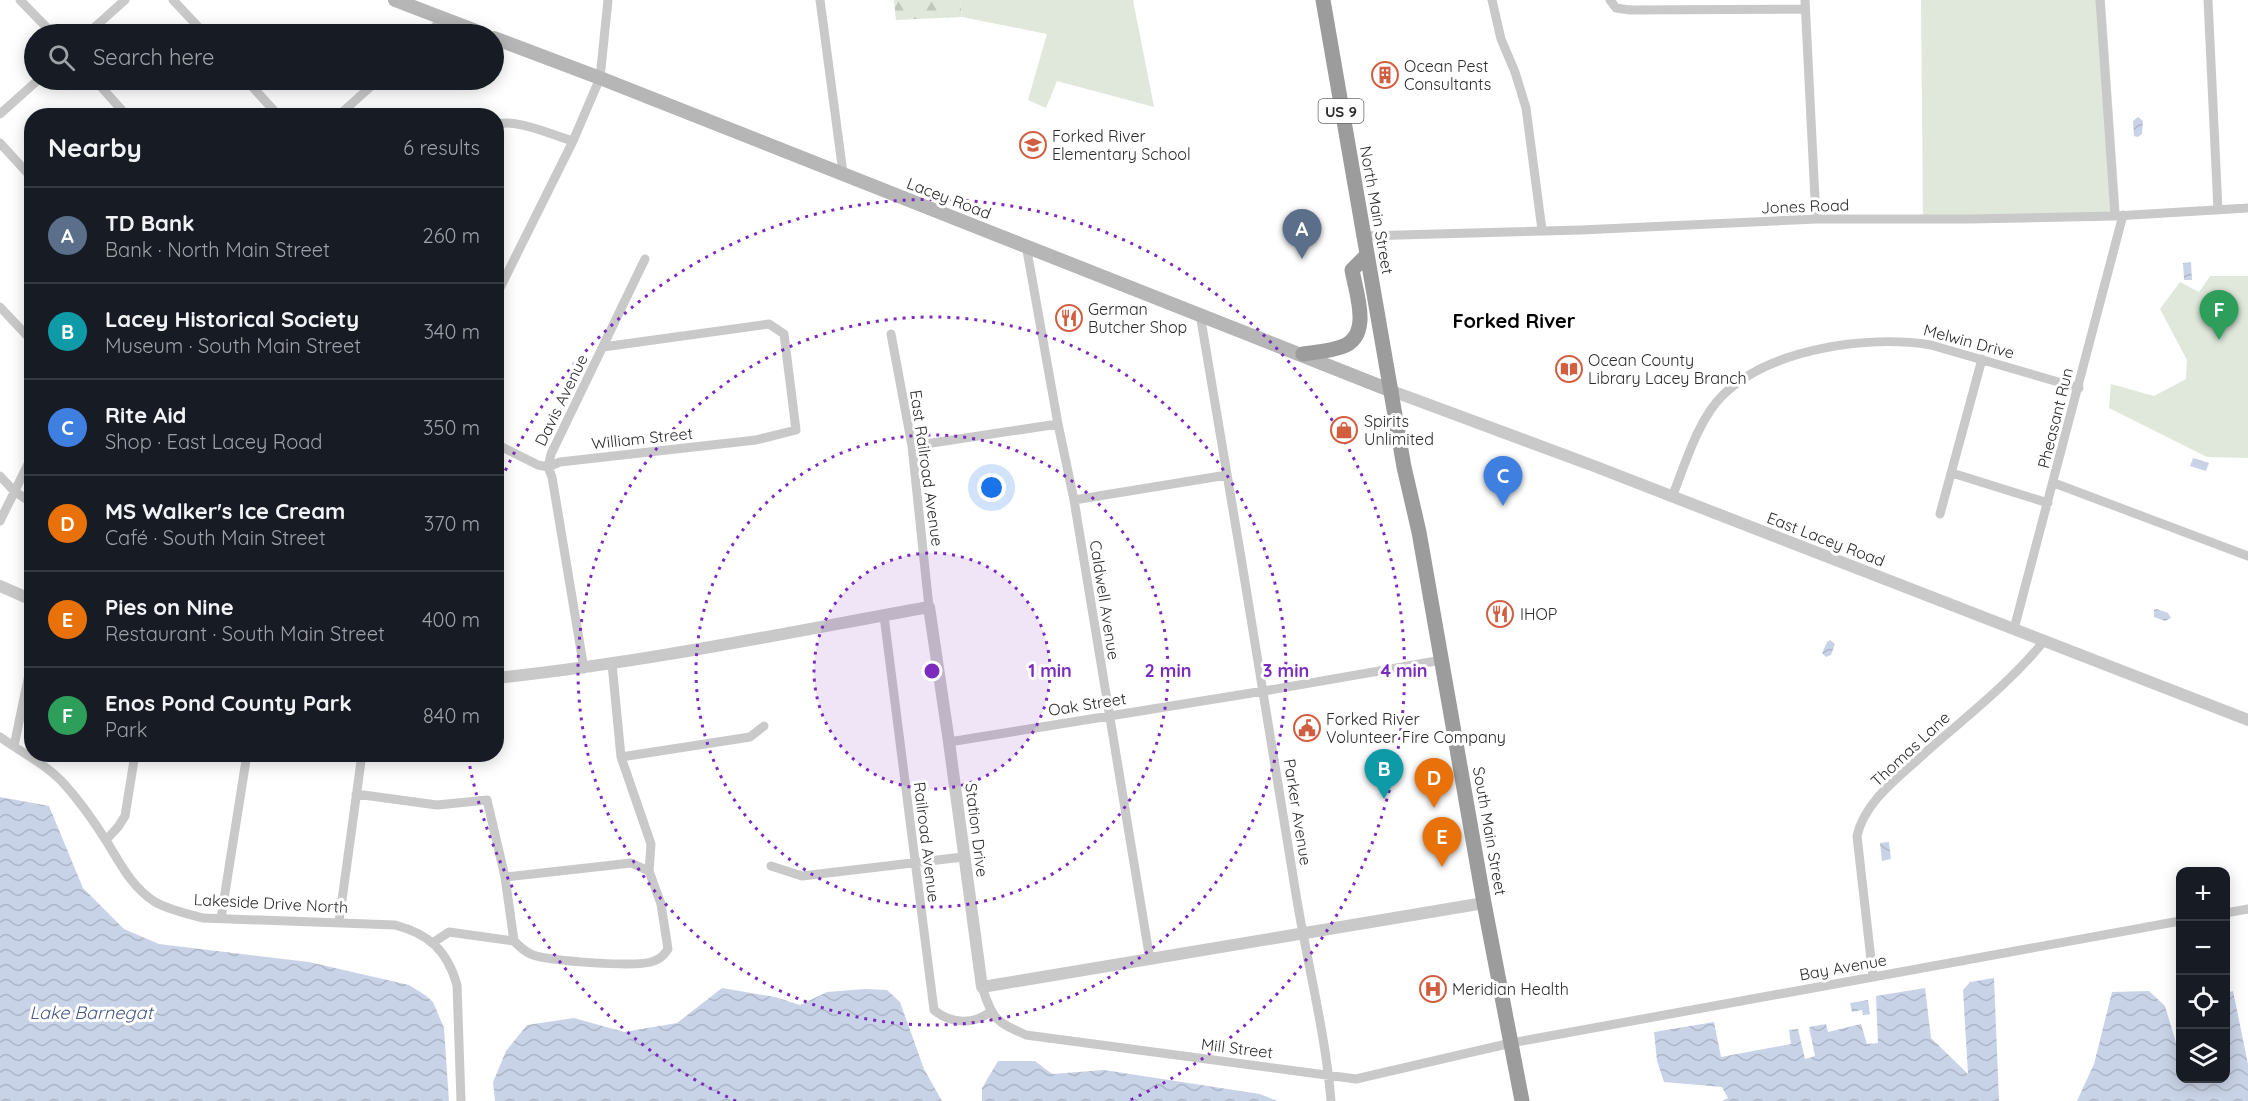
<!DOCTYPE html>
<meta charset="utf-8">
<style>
:root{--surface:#171b24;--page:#242831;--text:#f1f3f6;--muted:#9ea1a6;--line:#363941;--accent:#8c9099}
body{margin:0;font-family:Quicksand,sans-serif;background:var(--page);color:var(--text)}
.controls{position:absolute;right:18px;bottom:18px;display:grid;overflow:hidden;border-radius:12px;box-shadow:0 3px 15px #0003}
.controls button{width:54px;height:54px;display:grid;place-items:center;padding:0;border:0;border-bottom:2px solid var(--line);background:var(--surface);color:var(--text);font:30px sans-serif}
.you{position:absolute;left:992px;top:488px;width:21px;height:21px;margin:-15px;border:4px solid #fff;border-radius:50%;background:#1a73e8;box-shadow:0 0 0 9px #1a73e833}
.badge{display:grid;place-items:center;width:39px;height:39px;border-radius:50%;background:var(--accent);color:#fff;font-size:20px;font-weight:700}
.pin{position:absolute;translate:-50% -50px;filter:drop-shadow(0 2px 3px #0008)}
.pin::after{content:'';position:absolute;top:32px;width:21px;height:18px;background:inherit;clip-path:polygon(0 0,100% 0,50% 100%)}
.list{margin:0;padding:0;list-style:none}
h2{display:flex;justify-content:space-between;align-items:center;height:78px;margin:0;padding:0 24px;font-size:26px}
h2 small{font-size:20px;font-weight:400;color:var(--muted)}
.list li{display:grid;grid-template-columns:39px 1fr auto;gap:18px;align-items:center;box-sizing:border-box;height:96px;padding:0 24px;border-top:2px solid var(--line)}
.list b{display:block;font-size:22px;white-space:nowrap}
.list p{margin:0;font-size:20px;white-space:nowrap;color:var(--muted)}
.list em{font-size:20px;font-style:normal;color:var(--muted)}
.icon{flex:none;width:33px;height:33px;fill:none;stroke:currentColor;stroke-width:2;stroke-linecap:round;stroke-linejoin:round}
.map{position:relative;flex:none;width:2248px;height:1101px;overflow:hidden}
.search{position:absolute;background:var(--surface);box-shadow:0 3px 15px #0003;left:24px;top:24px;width:480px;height:66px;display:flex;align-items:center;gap:15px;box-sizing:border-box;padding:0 21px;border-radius:33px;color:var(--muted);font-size:22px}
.panel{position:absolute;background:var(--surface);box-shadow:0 3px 15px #0003;left:24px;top:108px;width:480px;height:654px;border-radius:24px}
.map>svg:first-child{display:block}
.green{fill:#dfe8db}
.forest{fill:url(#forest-firs)}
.water{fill:url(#water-waves)}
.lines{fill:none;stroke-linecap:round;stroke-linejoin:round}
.minor{stroke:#c9c9c9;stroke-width:9}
.tertiary{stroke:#c9c9c9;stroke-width:12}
.secondary{stroke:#b6b6b6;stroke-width:14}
.trunk{stroke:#9c9c9c;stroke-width:15}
.ring{fill:none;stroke:#7b2cbf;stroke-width:3;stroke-dasharray:3 6}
.labels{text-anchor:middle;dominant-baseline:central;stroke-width:6;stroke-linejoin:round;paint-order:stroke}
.shield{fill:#fff;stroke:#6b6b6b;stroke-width:1.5}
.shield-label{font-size:15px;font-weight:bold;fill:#2c2c2c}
.poi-label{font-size:16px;fill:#2c2c2c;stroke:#fff;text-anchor:start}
.street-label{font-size:16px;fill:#2c2c2c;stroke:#fff}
.water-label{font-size:18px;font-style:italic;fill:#445985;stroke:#fff}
.quarter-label{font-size:20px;font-weight:bold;fill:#000;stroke:#fff}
.centre{fill:#7b2cbf;stroke:#fff;stroke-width:3}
.ring-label{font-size:18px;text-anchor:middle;font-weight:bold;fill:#7b2cbf;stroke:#fff;stroke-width:6;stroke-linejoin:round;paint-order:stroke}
</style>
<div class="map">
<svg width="2248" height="1101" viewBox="0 0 2248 1101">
<defs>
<pattern id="forest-firs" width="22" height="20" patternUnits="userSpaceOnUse" patternTransform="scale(1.5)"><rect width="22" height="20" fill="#dfe8db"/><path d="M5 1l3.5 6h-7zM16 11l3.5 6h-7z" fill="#c0c7bc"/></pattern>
<pattern id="water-waves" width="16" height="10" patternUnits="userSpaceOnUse" patternTransform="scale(1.5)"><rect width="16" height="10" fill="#c9d3e7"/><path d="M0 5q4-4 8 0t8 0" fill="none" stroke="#adb5c6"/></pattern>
</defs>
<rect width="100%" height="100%" fill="#fff"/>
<!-- green -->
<path class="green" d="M960 0H1133L1154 107 1057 81 1046 108 1028 100 1047 34 962 17Z
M1921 0H2105L2120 216 1923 219Z
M2210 276H2248V458L2207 457 2109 408 2111 384 2154 396 2186 379 2187 360 2160 309 2180 282 2199 292Z"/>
<!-- forest -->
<path class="forest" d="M894 0H960L962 17 896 20Z"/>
<!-- water -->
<path class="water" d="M2138 117 2143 121 2142 134 2138 137 2134 136 2133 121Z
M2191 262 2192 280H2184L2183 263Z
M2193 458 2209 463 2206 471 2190 466Z
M2157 609 2168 613 2171 618 2165 621 2154 617V610Z
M1830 640 1835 644 1831 655 1826 657 1822 653 1827 642Z
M0 797 49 806 83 888 124 929 159 944 309 962 409 985 425 995 433 1002 444 1028 449 1101H0Z
M1889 842 1891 859 1882 861 1880 843Z
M1994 978 1999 1101H1722L1728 1098 1722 1087 1664 1082 1657 1061 1654 1032 1714 1022 1721 1057 1791 1044 1789 1030 1798 1029 1805 1059 1815 1056 1809 1027 1826 1024 1828 1032 1861 1024 1867 1044 1878 1043 1876 996 1925 988 1931 1038 1968 1074 1963 990 1970 982Z
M722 988 775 997 800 1005 827 992 865 989 887 990 900 1002 924 1069 942 1101H495L493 1082 506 1051 527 1025 574 1018 624 1032 677 1023Z
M2149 991 2165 1006 2177 1046H2180V1078H2226V993L2233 991 2248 1064V1101H2077L2094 1064 2112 992Z
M1868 1000 1870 1014 1863 1015 1862 1010 1852 1012 1850 1003Z
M998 1061H1035L1052 1074 1104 1070 1260 1094 1277 1101H982V1088Z"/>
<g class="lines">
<!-- minor -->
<path class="minor" d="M20 0 53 34
M173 0 205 34
M820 0 843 173
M1492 0 1501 39 1515 72 1526 108 1542 230
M1610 0 1616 8 1630 10 1805 9
M1805 0 1816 219
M2100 0 2115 216
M2208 0 2218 210
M87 34 125 0
M427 34 443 19
M95 80 127 116
M246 80 279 116
M0 114 38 80
M338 116 378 80
M496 125C513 117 555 136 573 141
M0 143 32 178
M1364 236 1581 230 1816 219H1970L2115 216 2248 208
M1026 245 1058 424 1074 500 1150 960
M496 296 573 141 600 78 608 0
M0 307 32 341
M1200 314C1232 503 1264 693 1294 882 1305 955 1325 1028 1331 1101
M891 334 912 446 929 607
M496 444 538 465 548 467 560 462 756 440 796 430 784 334 769 324 603 347
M912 446 1058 424
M1952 473 2048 503
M0 476 14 491 32 503
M2054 483 2248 556
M1672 497C1685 465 1698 419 1723 395 1771 348 1868 335 1931 345L2079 388
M1074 500 1227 475
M1940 514 1982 359
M0 521 32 456
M884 616 934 1010C951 1024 973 1025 990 1012
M2014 629 2123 215
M584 669 552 477 548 467 551 454 645 259
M0 737C22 753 48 765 66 786 81 803 95 823 107 842 121 865 132 887 155 902 170 910 187 914 203 918L395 925C429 934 447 950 457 985L461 1101
M949 742 1264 691 1442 660
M14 746 32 660
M621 757 750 737 764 726
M356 794 437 805 487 800 505 877 514 941
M106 840 118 827 125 816 135 754
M771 866 802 876 963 857
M505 877 631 863 649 871
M2226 913 2248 909
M221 918 247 754
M339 922 362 754
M434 942 449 932 514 941C520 947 525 952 533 955 551 961 638 968 654 961 660 959 665 954 668 949L661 904 649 871 651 844 621 757 612 664
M1873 977 1857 836C1865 800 1901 776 1926 752 1966 717 2011 682 2044 641
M982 987C993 1020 995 1021 1026 1035L1356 1079 1511 1043 2180 921"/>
<!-- tertiary -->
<path class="tertiary" d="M1392 391 1594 466 2248 720
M0 586 32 600
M496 678C642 663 785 633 929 607L949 742 982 987 1484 903"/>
<!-- secondary -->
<path class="secondary" d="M395 0 484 34
M494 38 600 78 1392 391"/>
<!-- trunk -->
<path class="trunk" d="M1323 0 1404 467 1419 532 1484 903 1522 1101
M1303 354C1316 352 1330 351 1341 347 1373 337 1356 293 1352 270L1367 255"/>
</g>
<!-- distance rings -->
<circle cx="932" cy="671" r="118" fill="#7b2cbf" fill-opacity=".12"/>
<g class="ring">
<circle cx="932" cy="671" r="118"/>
<circle cx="932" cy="671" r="236"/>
<circle cx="932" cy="671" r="354"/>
<path d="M736 1101A472 472 0 0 1 468 757M498 487A472 472 0 1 1 1128 1101"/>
</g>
<!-- icons -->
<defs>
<symbol id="building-ring" viewBox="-11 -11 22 22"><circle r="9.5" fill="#fff" stroke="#d15e40" stroke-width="1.5"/><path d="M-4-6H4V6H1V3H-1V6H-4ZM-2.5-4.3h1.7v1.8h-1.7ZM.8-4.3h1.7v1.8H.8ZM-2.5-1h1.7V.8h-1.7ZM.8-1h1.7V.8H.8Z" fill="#d15e40"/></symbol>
<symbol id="school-ring" viewBox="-11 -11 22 22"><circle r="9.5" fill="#fff" stroke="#d15e40" stroke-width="1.5"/><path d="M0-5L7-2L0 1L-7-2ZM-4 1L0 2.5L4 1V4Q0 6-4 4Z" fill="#d15e40"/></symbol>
<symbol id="restaurant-ring" viewBox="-11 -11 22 22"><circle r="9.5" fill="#fff" stroke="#d15e40" stroke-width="1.5"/><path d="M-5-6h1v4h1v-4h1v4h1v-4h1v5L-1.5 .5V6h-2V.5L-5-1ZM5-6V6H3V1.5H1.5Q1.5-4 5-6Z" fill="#d15e40"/></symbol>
<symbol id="library-ring" viewBox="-11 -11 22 22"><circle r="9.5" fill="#fff" stroke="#d15e40" stroke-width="1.5"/><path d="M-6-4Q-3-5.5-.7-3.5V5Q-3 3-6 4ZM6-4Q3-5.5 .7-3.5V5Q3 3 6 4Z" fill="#d15e40"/></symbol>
<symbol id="shop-ring" viewBox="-11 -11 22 22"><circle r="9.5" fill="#fff" stroke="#d15e40" stroke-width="1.5"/><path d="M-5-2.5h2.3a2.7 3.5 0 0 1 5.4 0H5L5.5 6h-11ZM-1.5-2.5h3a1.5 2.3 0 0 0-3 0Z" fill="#d15e40"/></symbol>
<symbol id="civic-ring" viewBox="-11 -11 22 22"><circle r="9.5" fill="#fff" stroke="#d15e40" stroke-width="1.5"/><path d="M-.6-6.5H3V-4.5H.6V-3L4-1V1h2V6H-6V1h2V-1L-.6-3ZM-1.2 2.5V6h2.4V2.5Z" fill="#d15e40"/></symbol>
<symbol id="hospital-ring" viewBox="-11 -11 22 22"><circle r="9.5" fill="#fff" stroke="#d15e40" stroke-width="1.5"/><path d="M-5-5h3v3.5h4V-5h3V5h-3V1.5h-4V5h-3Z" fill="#d15e40"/></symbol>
</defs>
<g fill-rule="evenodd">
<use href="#building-ring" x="1370" y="60" width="30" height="30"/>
<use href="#school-ring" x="1018" y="130" width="30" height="30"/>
<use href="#restaurant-ring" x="1054" y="303" width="30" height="30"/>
<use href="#library-ring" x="1554" y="354" width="30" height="30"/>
<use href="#shop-ring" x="1329" y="415" width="30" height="30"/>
<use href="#restaurant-ring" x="1485" y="599" width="30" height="30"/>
<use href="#civic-ring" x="1292" y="713" width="30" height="30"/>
<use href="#hospital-ring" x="1418" y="974" width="30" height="30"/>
</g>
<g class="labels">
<!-- shield labels -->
<rect class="shield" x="1318.5" y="99" width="45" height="24" rx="4.5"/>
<g class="shield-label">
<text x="1341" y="111">US 9</text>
</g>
<!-- poi labels -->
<g class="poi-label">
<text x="1404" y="66">Ocean Pest<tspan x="1404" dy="18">Consultants</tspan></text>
<text x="1052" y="136">Forked River<tspan x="1052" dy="18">Elementary School</tspan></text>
<text x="1088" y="309">German<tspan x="1088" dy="18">Butcher Shop</tspan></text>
<text x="1588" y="360">Ocean County<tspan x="1588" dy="18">Library Lacey Branch</tspan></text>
<text x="1364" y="421">Spirits<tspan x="1364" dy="18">Unlimited</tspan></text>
<text x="1520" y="614">IHOP</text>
<text x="1326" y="719">Forked River<tspan x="1326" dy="18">Volunteer Fire Company</tspan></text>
<text x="1452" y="989">Meridian Health</text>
</g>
<!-- street labels -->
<g class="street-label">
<text transform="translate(949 198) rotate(21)">Lacey Road</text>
<text transform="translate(1805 206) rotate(-2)">Jones Road</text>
<text transform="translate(1377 210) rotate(80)">North Main Street</text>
<text transform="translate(1969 341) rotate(15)">Melwin Drive</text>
<text transform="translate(561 400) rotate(-64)">Davis Avenue</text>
<text transform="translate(2055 418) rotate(-76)">Pheasant Run</text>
<text transform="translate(642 438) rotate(-6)">William Street</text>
<text transform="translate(927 468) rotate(82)">East Railroad Avenue</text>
<text transform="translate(1826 539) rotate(21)">East Lacey Road</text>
<text transform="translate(1105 600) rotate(81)">Caldwell Avenue</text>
<text transform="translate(1087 704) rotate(-9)">Oak Street</text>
<text transform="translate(1910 749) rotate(-43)">Thomas Lane</text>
<text transform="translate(1298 812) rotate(81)">Parker Avenue</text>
<text transform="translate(977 830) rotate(83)">Station Drive</text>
<text transform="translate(1490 831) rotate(80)">South Main Street</text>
<text transform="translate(927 842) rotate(83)">Railroad Avenue</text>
<text transform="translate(271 903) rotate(3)">Lakeside Drive North</text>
<text transform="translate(1843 967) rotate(-10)">Bay Avenue</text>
<text transform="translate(1237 1048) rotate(7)">Mill Street</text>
</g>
<!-- water labels -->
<g class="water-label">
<text x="91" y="1012">Lake Barnegat</text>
</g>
<!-- quarter labels -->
<g class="quarter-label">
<text x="1514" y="320">Forked River</text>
</g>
</g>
<circle cx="932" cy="671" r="9" class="centre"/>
<g class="ring-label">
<text x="1050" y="677">1 min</text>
<text x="1168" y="677">2 min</text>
<text x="1286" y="677">3 min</text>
<text x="1404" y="677">4 min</text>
</g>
</svg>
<div class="controls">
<button>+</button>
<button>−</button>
<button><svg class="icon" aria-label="locate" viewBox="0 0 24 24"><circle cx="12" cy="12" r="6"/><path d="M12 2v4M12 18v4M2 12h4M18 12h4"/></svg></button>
<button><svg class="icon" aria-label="layers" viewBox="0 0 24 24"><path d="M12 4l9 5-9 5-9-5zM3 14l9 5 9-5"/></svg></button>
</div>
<div class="you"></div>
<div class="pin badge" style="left:1302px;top:259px;background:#5c6f8a">A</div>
<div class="pin badge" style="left:1384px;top:799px;background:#0f9aa8">B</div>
<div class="pin badge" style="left:1503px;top:506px;background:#3f7fe0">C</div>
<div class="pin badge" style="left:1434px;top:808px;background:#e8710a">D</div>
<div class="pin badge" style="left:1442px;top:867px;background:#e8710a">E</div>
<div class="pin badge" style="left:2219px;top:340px;background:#2e9e5b">F</div>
<div class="search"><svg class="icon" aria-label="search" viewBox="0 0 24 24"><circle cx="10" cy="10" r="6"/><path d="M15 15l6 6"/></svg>Search here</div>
<section class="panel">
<h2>Nearby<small>6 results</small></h2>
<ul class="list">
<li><span class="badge" style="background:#5c6f8a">A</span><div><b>TD Bank</b><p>Bank · North Main Street</p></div><em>260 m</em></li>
<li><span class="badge" style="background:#0f9aa8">B</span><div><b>Lacey Historical Society</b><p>Museum · South Main Street</p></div><em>340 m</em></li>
<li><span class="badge" style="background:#3f7fe0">C</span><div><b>Rite Aid</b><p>Shop · East Lacey Road</p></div><em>350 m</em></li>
<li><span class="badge" style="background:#e8710a">D</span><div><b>MS Walker's Ice Cream</b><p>Café · South Main Street</p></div><em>370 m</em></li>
<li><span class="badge" style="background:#e8710a">E</span><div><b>Pies on Nine</b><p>Restaurant · South Main Street</p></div><em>400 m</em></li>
<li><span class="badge" style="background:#2e9e5b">F</span><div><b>Enos Pond County Park</b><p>Park</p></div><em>840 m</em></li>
</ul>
</section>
</div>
